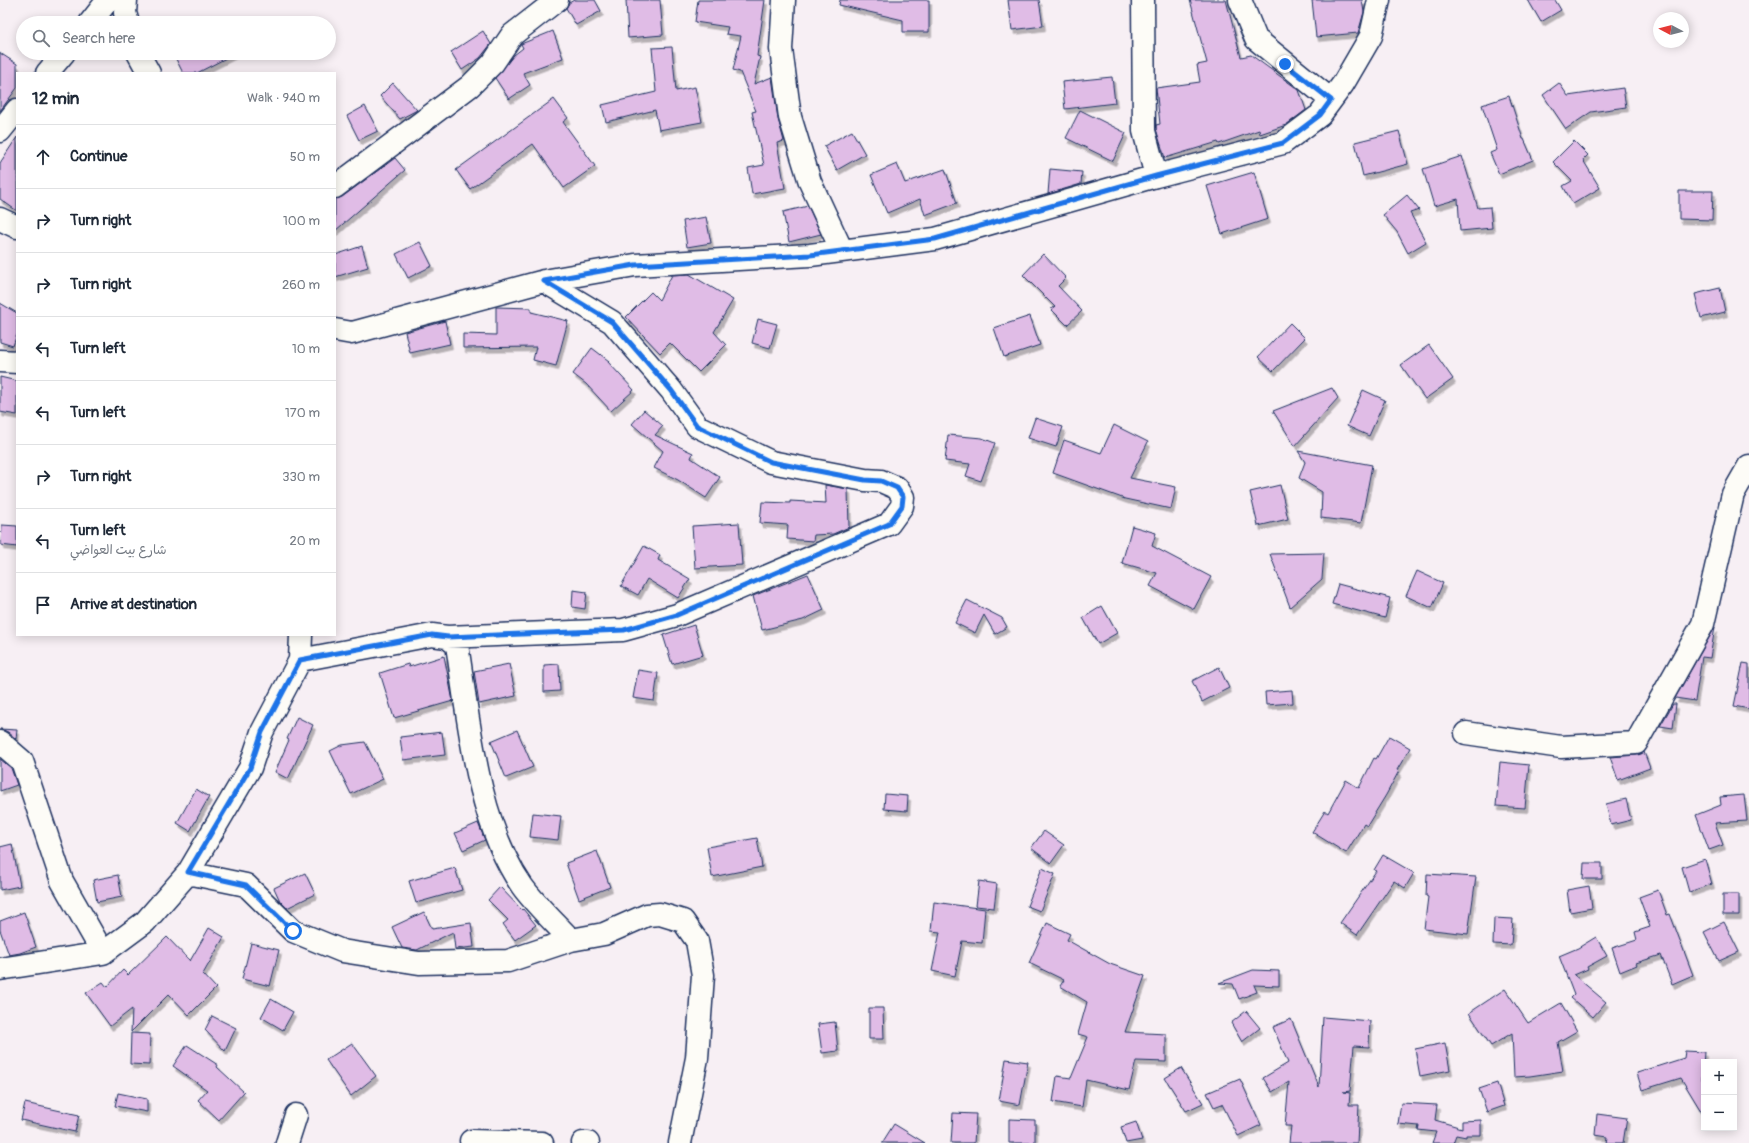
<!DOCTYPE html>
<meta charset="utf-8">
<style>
:root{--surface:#fff;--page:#f2f2f3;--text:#1f2937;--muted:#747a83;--line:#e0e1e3}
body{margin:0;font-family:Pangolin,"Playpen Sans Arabic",sans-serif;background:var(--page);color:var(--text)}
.controls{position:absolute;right:12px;bottom:12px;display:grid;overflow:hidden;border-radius:0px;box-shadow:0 2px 10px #0003}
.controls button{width:36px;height:36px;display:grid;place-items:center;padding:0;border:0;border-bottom:1px solid var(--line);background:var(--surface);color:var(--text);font:20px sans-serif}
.compass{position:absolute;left:1653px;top:12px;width:36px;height:36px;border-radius:50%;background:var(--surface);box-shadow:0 2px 10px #0003;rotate:277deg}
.stop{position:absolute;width:12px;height:12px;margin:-9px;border:3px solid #1a73e8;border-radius:50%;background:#fff}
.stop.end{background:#1a73e8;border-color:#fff;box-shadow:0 1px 4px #0008}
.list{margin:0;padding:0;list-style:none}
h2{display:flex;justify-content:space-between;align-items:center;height:52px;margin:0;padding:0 16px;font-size:17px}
h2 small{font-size:13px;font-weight:400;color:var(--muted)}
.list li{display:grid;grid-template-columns:26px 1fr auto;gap:12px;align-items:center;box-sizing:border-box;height:64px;padding:0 16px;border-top:1px solid var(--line)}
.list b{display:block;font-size:15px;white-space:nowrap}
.list p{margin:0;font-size:13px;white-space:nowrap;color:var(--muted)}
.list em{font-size:13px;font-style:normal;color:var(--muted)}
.icon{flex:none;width:22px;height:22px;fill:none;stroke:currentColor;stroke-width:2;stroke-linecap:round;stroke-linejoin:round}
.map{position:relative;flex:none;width:1749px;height:1143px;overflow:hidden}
.search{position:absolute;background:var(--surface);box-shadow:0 2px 10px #0003;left:16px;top:16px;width:320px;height:44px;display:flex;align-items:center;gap:10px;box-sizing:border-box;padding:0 14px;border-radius:22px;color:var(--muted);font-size:15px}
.panel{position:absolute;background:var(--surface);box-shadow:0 2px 10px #0003;left:16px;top:72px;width:320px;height:564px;border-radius:0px}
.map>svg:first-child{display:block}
.building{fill:#e0bce6;stroke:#1b2f5e;filter:url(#shadow)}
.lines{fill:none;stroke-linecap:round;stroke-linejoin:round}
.minor-casing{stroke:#1b2f5e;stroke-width:25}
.minor{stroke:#fdfcf7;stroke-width:22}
.route{stroke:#1a73e8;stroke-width:5}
</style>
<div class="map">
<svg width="1749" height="1143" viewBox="0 0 1749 1143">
<defs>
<filter id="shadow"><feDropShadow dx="2.5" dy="4.5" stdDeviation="0" flood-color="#0004"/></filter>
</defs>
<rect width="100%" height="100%" fill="#f7eff4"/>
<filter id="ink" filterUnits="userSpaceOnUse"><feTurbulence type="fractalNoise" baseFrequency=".025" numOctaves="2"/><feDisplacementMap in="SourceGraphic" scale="8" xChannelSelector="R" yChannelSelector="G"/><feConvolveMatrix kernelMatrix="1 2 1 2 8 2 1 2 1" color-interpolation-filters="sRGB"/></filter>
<g filter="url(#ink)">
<!-- building -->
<path class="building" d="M574 0H595L601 11 576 25 566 8 569 3Z
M626 0H660L663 35 628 38Z
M698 0H765L757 56 760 57 754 84 772 77 778 119 784 141 777 143 785 188 752 194 748 168 764 165 752 112 756 111 740 72 733 70 741 36 726 34 728 27 695 22Z
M840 0H929V32H903V20L839 5Z
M1008 0H1039L1043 26 1012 30Z
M1190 0H1226L1241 57 1251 55 1299 90 1306 110 1286 125 1260 134 1259 130 1219 144 1218 142 1165 158 1156 129V125L1160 124 1156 88 1200 82 1197 65 1207 63Z
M1312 0H1362L1364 12 1358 33 1316 37Z
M1528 0H1555L1561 10 1541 22Z
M483 31 491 44 480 58 462 70 451 52Z
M553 31 563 58 523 73 530 85 509 99 495 78 514 55 523 48 521 44Z
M672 47 676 91 695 87 702 122 659 130 655 110 606 122 602 105 656 92 652 48Z
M0 53 17 64V88L0 111Z
M173 53H236L197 73H183Z
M1112 77 1115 103 1065 109 1062 82Z
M393 83 417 110 400 119 380 96Z
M1559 83 1568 96 1623 88 1626 107 1591 112 1566 129 1543 95Z
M1509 96 1523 139H1524L1533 160 1499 174 1490 153 1497 150 1482 105Z
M554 99 568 118 563 122 595 166 564 188 533 144 470 189 456 170Z
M365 106 378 131 359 140 347 116Z
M1080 110 1126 133 1113 161 1066 138Z
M852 131 865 154 837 170 824 146Z
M1399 131 1408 164 1363 176 1355 142Z
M17 137V211L0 199V163Z
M1574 141 1588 155 1583 160 1600 188 1573 204 1563 186 1572 181 1553 162Z
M1462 156 1478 208 1490 207 1492 228 1460 231 1458 199 1434 206 1423 169Z
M395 158 405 170 335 231V199L342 197Z
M897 164 905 183 945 169 957 203 925 215 920 199 887 213 871 175Z
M1050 169 1082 172 1081 184 1048 194Z
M1254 172 1268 219 1222 234 1207 186Z
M1679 191H1713L1712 220 1679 219Z
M1407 195 1419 210 1410 213 1426 242 1408 253 1397 232 1383 215Z
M808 206 821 234 789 242 783 212Z
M706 217 711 243 687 247 683 221Z
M420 242 432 266 408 278 396 254Z
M362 246 368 267 335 277V255Z
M1043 254 1066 278 1058 286 1082 311 1067 325 1051 309 1055 307 1023 275Z
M689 274 733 300 714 332 726 345 699 372 670 343 660 353 626 317 651 292 659 300 672 275Z
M1720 288 1725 312 1701 318 1695 294Z
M0 303 17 313V334L13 346 0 342Z
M496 307 531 308V312L568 321 556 366 533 360 536 347 463 348V334L496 335Z
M1030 316 1040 345 1004 357 994 328Z
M758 319 777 324 770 348 752 343Z
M445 321 450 344 410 353 405 332Z
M1290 323 1305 338 1273 371 1258 357Z
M1429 345 1453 379 1425 399 1401 365Z
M592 348 609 361 608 362 634 390 611 411 586 384 573 374Z
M0 377 17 381V415L0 412Z
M1332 388 1338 398 1295 446 1273 411Z
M1363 390 1385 400 1369 436 1347 426Z
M644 410 663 426 655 435 693 453 691 458 720 477 706 498 678 480 654 468 663 451 632 424Z
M1035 418 1063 427 1056 447 1028 438Z
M1114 425 1148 442 1130 478 1176 487 1171 509 1125 499 1053 473 1064 440 1101 453Z
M948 435 982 438 995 443 981 481 966 476 970 464 945 461Z
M1298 451 1372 465 1361 523 1321 518 1322 492 1299 478 1305 462Z
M825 485 848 489 849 527 833 534 814 535 813 541 787 539 788 525 760 523 762 502 790 503V501L826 503Z
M1280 485 1288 519 1258 526 1250 492Z
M739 523 742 565 695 568 692 526Z
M2 525 17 526V547L1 545Z
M1132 526 1156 533 1152 546 1211 577 1194 609 1150 586 1157 573 1122 563Z
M644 546 660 555 658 560 690 579 678 598 647 579 638 595 621 586Z
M1324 553 1322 579 1290 607 1270 554Z
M1417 571 1443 583 1432 608 1406 596Z
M808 574 824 610 803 620 762 630 753 596Z
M1338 584 1390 598 1385 618 1332 604Z
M573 590 587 592 585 609 572 607Z
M967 600 1002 618 1007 627 995 634 984 615 975 633 955 623Z
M1102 606 1117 633 1098 644 1083 618Z
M694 625 703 655 672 664 663 635Z
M1715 627 1710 658 1702 657 1695 701 1675 698Z
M444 656 453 701 394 718 380 673 408 664 409 667Z
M1743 663 1749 664V709L1734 706Z
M509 664 516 696 479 704 474 671Z
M559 664 560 691 544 692V665Z
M1219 667 1229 688 1202 702 1192 681Z
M638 670 658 673 654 701 633 698Z
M1292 690 1293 703 1266 705 1265 692Z
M1673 704H1676L1673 728 1660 726Z
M297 717 313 725 288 779 275 772 289 740 287 739Z
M0 729 17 730 16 739 8 732Z
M517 730 533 767 506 778 491 741Z
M442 732 445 755 403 760 400 737Z
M1389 736 1410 748 1397 770 1399 771 1386 795 1367 826 1364 824 1346 853 1312 832 1325 811 1328 813 1346 780 1359 788 1374 758 1376 759Z
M365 742 383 779 351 794 330 751 342 745Z
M1644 752 1650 768 1618 780 1610 757 1637 755Z
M0 759 11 768 17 785 0 791Z
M1500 762 1529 765 1525 808 1496 806Z
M196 789 209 797 190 831 177 823Z
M885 794 908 796 907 811 884 809Z
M1744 795 1747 821 1715 823 1723 845 1709 850 1696 815 1721 805 1720 797Z
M1626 799 1631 820 1611 825 1606 804Z
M533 813 561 816 558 840 530 837Z
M478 823 485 840 463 850 455 833Z
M1044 831 1064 845 1051 863 1031 848Z
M757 838 762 867 712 877 707 847Z
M12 844 20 886 0 890V847Z
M597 851 610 887 579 899 566 863Z
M1383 855 1414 873 1405 888 1394 881 1357 935 1340 923 1376 871 1374 870Z
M1705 859 1712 884 1689 892 1682 867Z
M1584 863H1602V879H1583Z
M455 868 462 890 416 903 409 881Z
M1042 868 1055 874 1040 911 1027 906Z
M305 873 315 894 287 908 280 901 274 888Z
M1427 874 1476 877 1468 934 1424 929 1428 897 1426 896Z
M118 875 122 897 97 902 93 880Z
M979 881 997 884 994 908 976 906Z
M1589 886 1592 908 1570 912 1567 890Z
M500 887 522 910 523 909 536 925 515 940 503 924 508 920 488 900Z
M1658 890 1667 915 1670 914 1693 975 1672 984 1661 955 1636 963 1637 965 1620 972 1612 948 1637 940 1635 932 1650 927 1639 897Z
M1723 894H1739V915H1723Z
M934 902 985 909 982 943 962 941 955 976 932 971 940 932 931 931Z
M24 912 36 947 20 953 9 955 0 930V921Z
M424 912 432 929 471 923 474 947 455 949 453 932 417 950 402 948 392 927Z
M1494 918 1513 919 1511 945 1493 944Z
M1724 922 1739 952 1719 961 1704 932Z
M1047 923 1070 934 1067 940 1110 964 1145 976 1125 1032 1166 1034V1062L1136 1061 1129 1090 1086 1080 1082 1107 1053 1102 1057 1076 1071 1078 1088 1037 1078 1034 1087 1002 1060 986 1064 980 1029 963Z
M209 928 224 937 203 974 216 988 189 1015 169 994 131 1032 132 1009 110 1026 86 993 103 982 107 987 123 970 128 975 167 937 190 961Z
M1596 937 1607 956 1587 967 1588 969 1574 975 1606 1002 1593 1017 1571 998 1574 995 1559 956 1578 948Z
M251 943 279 950 270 986 242 979Z
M1253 970 1279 971V986L1254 985 1257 992 1239 999 1233 984 1219 983Z
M1505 989 1528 1023 1561 1003 1577 1031 1558 1042 1563 1071 1530 1076 1514 1077 1512 1033 1491 1046 1469 1013Z
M271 999 293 1012 283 1030 261 1017Z
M869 1008H883L884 1039H869Z
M1246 1011 1260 1028 1242 1042 1231 1023Z
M212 1016 236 1028 225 1051 205 1030Z
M1323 1017 1370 1021 1369 1047 1354 1046 1350 1091 1343 1092 1350 1093 1349 1105H1359L1357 1143H1289L1291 1126H1285L1289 1082 1272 1092 1263 1078 1288 1063 1273 1027 1291 1019 1319 1087Z
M835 1022 838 1051 822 1053 818 1024Z
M131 1033 150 1034 149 1065 130 1064Z
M352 1043 376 1076 351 1096 326 1060Z
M1445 1043 1450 1070 1420 1076 1415 1049Z
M187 1045 218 1065 217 1067 244 1092 219 1120 198 1100 207 1090 173 1066Z
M1685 1051 1704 1052 1702 1080 1704 1084V1116L1681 1078 1642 1090 1637 1073 1684 1058Z
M1006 1059 1028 1062 1020 1105 999 1101Z
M1181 1068 1203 1103 1186 1111 1165 1078Z
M1240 1079 1261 1125 1238 1136 1222 1104 1214 1107 1207 1093Z
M1497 1083 1504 1106 1487 1112 1479 1089Z
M118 1093 147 1099V1112L115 1106Z
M25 1103 79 1115 75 1132 21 1120Z
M1401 1103 1437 1105 1435 1120 1462 1128V1121L1481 1120V1135H1466V1137L1456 1135 1453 1143H1432L1436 1132 1418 1130 1419 1126 1398 1124Z
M953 1113 976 1114 974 1143H951Z
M1597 1114 1627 1118 1623 1143H1607L1608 1137 1595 1135Z
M1009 1119 1035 1120V1143H1009Z
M1136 1122 1142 1140 1126 1143 1121 1127Z
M894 1124 925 1143H882Z"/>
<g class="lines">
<defs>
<path id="minor" d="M126 0 125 13 128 23
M784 0 781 49 790 117 810 182 842 251
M1143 0 1144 131 1156 176
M1240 0 1256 39 1331 100
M90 23 108 0
M138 53 149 73
M47 73 64 53
M0 131 17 110
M335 187 470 86 493 63 512 35 557 0
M0 219 17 227
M335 330 352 333 544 281 635 265 810 255 935 239 1156 176 1283 143 1320 115 1343 84 1371 36 1379 0
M0 361 17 362
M447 637 623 630 677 615 889 524 902 506 903 497 897 488 881 481 865 480 771 462 697 426 671 390 612 322 544 281
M300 660 432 635 447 637 457 645C469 722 477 821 522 886 534 903 556 924 571 940
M1466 733 1561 747 1636 743 1703 624 1733 494 1749 466
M0 742 22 761 62 881 103 953
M188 873 246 885 293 931 342 951 419 963 508 961 571 940 604 934 647 915 660 914 683 921 697 941 703 975 697 1058 680 1143
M0 969 103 953 145 922 188 873 250 768 262 732 300 660 301 635
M471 1141 542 1143
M287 1143 296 1115
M583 1143H588"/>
</defs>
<!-- minor casing -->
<use href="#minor" class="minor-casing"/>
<!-- minor -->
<use href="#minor" class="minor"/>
</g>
</g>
<g class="lines" filter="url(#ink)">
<!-- route -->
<path class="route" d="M293 931 246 885 188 872 250 768 262 732 300 660 432 635 448 637 624 630 677 615 889 524 902 506 903 497 897 488 881 481 865 480 771 462 697 426 671 390 612 322 544 281 635 265 810 255 935 239 1156 176 1283 143 1320 115 1331 100 1285 64"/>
</g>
</svg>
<div class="controls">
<button>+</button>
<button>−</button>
</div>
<svg class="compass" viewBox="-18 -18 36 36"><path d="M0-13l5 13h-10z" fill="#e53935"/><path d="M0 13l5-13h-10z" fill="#747a83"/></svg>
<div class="stop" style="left:293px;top:931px"></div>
<div class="stop end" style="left:1285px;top:64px"></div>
<div class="search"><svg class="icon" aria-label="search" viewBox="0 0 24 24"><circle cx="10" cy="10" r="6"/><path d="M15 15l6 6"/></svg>Search here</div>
<section class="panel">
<h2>12 min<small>Walk · 940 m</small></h2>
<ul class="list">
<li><svg class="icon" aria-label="ahead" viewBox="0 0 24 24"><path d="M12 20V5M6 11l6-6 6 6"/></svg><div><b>Continue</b></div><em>50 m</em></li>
<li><svg class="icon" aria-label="right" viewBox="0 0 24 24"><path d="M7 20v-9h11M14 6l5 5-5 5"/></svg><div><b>Turn right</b></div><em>100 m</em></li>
<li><svg class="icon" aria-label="right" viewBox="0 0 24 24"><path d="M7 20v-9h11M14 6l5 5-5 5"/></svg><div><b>Turn right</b></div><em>260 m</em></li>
<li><svg class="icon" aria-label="left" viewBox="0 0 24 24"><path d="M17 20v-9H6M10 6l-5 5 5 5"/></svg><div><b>Turn left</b></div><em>10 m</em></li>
<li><svg class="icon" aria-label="left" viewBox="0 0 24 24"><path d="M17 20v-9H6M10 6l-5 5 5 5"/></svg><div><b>Turn left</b></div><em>170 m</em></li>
<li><svg class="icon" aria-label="right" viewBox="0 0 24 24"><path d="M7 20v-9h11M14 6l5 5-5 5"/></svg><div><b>Turn right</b></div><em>330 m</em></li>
<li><svg class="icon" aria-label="left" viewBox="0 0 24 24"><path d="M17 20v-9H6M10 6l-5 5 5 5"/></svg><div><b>Turn left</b><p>شارع بيت العواضي</p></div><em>20 m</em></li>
<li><svg class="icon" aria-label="arrive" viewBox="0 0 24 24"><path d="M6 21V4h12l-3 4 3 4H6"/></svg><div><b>Arrive at destination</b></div></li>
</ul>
</section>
</div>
